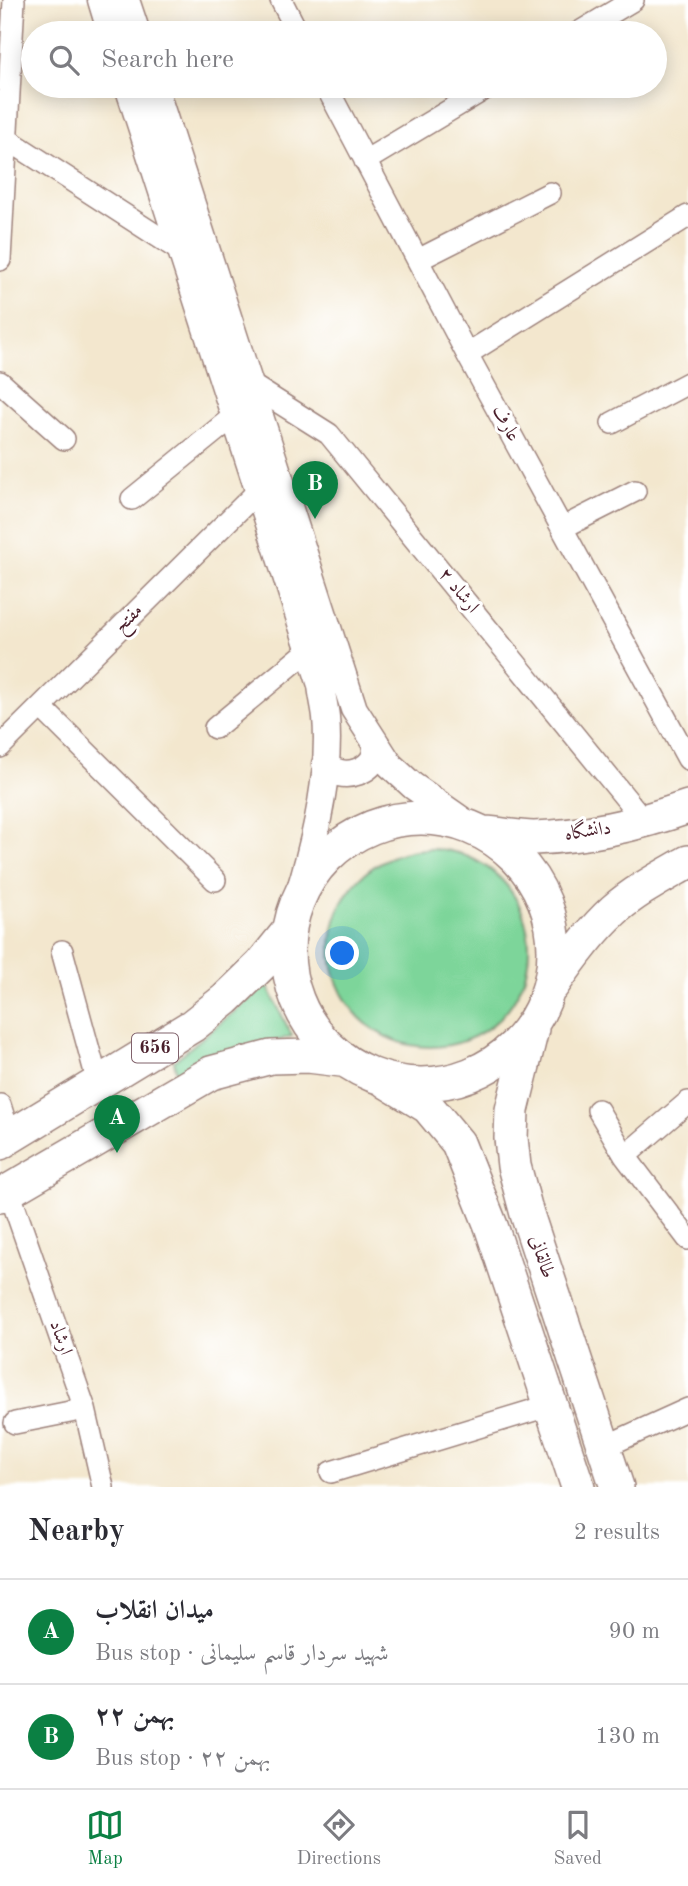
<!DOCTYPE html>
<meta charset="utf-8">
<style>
:root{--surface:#fff;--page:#f7f7f7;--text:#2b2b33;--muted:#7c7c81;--line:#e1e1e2;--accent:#0b8043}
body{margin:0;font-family:"Old Standard TT",Amiri,serif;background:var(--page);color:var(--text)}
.you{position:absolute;left:343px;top:954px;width:24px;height:24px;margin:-18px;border:5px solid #fff;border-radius:50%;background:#1a73e8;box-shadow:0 0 0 10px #1a73e833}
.badge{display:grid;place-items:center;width:46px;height:46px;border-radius:50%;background:var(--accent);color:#fff;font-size:23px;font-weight:700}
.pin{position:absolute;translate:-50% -58px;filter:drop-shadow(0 2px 4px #0008)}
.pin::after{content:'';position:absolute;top:37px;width:24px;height:21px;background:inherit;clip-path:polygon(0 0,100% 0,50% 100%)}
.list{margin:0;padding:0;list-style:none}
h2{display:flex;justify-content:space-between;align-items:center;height:91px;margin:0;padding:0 28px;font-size:30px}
h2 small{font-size:23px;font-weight:400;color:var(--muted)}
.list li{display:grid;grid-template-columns:46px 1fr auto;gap:21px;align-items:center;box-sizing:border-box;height:105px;padding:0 28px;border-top:2px solid var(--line)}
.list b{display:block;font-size:26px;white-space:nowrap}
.list p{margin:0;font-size:23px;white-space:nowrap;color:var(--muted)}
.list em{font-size:23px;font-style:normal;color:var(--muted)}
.icon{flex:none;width:38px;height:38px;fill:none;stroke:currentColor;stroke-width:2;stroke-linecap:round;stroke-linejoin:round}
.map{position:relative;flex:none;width:688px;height:1487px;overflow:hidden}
.search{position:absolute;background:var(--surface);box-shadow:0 4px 18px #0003;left:21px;right:21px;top:21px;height:77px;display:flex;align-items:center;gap:18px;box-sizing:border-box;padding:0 24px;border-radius:38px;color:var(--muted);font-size:26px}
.sheet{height:301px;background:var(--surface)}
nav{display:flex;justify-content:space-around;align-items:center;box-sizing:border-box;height:98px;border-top:2px solid var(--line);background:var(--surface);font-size:19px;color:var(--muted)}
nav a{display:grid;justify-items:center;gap:4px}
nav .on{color:var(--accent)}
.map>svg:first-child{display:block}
.green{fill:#7dd59a;stroke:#647a62;stroke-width:2}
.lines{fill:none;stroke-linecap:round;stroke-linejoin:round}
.minor-casing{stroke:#9e837c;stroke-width:24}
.tertiary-casing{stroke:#9e837c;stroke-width:29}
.primary-casing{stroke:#9e837c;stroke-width:36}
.minor{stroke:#fff;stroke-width:21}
.tertiary{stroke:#fff;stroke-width:26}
.primary{stroke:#fff;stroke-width:33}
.labels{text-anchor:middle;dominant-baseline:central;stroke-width:6;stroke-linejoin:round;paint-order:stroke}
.shield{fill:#fff;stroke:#80626b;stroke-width:2}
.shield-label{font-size:18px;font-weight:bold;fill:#4a1f2b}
.street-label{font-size:19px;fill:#4a1f2b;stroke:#fff}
</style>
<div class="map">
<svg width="688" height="1487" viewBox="0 0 688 1487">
<rect width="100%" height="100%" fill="#fff"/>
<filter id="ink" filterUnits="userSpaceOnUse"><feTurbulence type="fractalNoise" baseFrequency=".0143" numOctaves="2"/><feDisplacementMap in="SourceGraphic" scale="14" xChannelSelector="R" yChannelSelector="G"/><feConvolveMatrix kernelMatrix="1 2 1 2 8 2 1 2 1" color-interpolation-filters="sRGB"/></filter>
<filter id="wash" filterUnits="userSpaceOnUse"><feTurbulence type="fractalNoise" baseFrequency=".00686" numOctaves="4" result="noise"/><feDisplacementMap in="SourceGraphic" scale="28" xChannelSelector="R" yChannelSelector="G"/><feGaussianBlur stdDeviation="1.57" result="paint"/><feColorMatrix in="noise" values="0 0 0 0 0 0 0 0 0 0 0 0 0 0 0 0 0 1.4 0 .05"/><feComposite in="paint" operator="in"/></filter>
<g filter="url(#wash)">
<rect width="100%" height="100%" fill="#f3e7ce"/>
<!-- green -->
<path class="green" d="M331 948a99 99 0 1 1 198 0a99 99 0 1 1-198 0Z
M267 985 292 1036 177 1074 174 1061Z"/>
</g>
<g filter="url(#ink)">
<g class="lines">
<defs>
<path id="minor" d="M281 0 298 33
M578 33 633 0
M326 86 467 354 688 759
M7 139 182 252
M365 161 490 86
M0 260 14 0
M418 260 550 193
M467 354 688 216
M0 382 64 439
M250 384 329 434 645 822
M612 423 688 383
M132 499 234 416
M562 528 635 491
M41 707 215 880
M215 728 309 650
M0 747 258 491
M62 951 98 1083
M688 1102 625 1156 688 1239
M0 1105 10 1137
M598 1110 625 1156
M9 1191 85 1409 103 1487
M15 1423 85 1409
M604 1447 688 1409
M331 1472 551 1405"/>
<path id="tertiary" d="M101 0 111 33
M126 0 137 33
M128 86 321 685C322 696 325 707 326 717 331 772 314 844 298 896
M154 86 354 709 390 765 413 786 473 828
M325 764C328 766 331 769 334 771 348 778 369 771 375 756 376 753 376 747 376 744"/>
<path id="primary" d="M288 951a133 133 0 1 1 266 0a133 133 0 1 1-266 0Z
M485 833C501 834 518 838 534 838 589 836 637 825 688 807
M552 986C571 958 590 932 614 910 635 891 664 876 688 862
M532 1029 512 1110 511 1138 514 1166 527 1214 617 1487
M387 1082 428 1107 458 1143 491 1226 578 1487
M0 1143 192 1026 226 999 261 965 290 929
M0 1196 211 1073 271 1057 308 1056 341 1060"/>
</defs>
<!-- minor casing -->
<use href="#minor" class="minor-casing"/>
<!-- tertiary casing -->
<use href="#tertiary" class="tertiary-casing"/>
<!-- primary casing -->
<use href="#primary" class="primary-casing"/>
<!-- minor -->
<use href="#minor" class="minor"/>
<!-- tertiary -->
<use href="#tertiary" class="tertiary"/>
<!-- primary -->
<use href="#primary" class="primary"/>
</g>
</g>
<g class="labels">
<!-- shield labels -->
<rect class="shield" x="132" y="1033.5" width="46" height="29" rx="5"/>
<g class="shield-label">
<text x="155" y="1048">656</text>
</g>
<!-- street labels -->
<g class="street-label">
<text transform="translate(505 424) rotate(61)">عارف</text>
<text transform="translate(458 591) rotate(51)">ارشاد ۲</text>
<text transform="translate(129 619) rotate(-45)">مفتح</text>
<text transform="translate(588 832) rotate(-8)">دانشگاه</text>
<text transform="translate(541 1257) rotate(72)">طالقانی</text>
<text transform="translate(60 1338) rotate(71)">ارشاد</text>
</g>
</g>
</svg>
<div class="you"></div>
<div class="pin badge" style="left:117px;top:1153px">A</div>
<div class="pin badge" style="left:315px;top:519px">B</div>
<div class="search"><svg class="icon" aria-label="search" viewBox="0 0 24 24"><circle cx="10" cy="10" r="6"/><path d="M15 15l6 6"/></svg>Search here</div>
</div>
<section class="sheet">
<h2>Nearby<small>2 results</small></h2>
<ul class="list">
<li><span class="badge">A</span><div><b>میدان انقلاب</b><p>Bus stop · شهید سردار قاسم سلیمانی</p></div><em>90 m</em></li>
<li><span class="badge">B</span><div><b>۲۲ بهمن</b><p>Bus stop · ۲۲ بهمن</p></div><em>130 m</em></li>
</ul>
</section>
<nav>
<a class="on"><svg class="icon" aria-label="map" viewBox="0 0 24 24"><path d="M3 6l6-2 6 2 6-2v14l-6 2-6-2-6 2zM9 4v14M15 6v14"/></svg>Map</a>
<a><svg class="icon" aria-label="directions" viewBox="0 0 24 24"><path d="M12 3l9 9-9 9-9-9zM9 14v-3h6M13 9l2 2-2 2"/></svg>Directions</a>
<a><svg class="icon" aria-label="saved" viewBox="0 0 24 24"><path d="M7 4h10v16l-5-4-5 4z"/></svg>Saved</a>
</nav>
